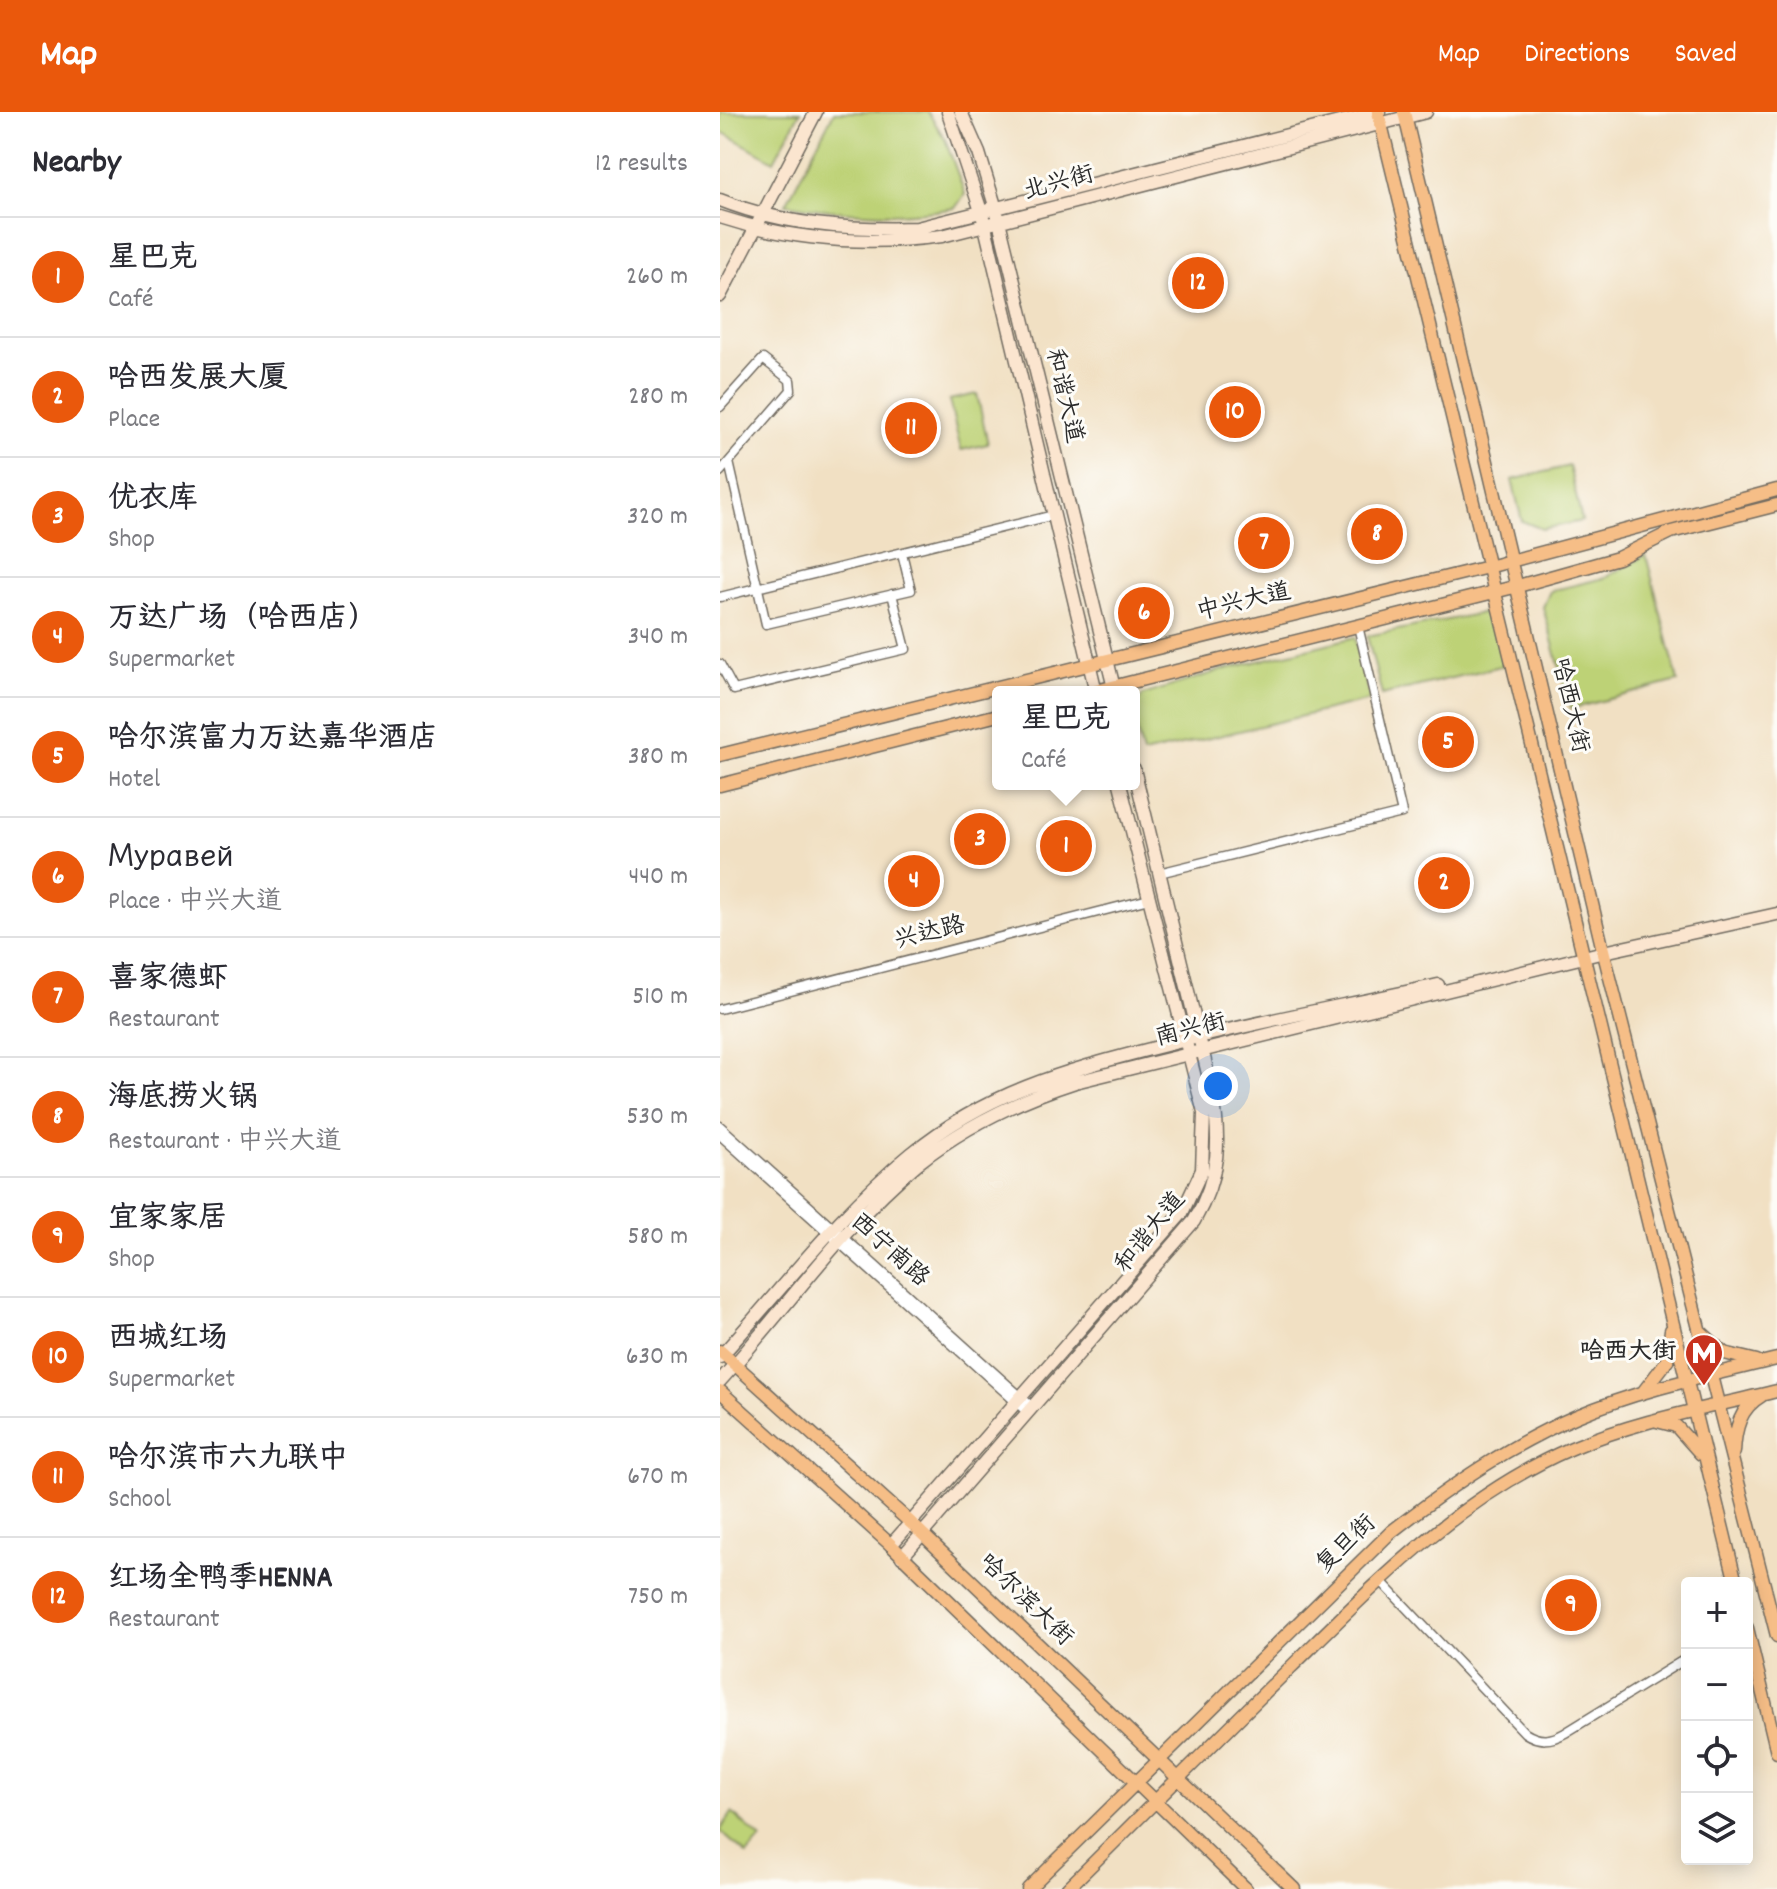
<!DOCTYPE html>
<meta charset="utf-8">
<style>
:root{--surface:#fff;--page:#f2f2f3;--text:#2b2b33;--muted:#7c7c81;--line:#e1e1e2;--accent:#ea580c}
body{margin:0;font-family:Dekko,"LXGW WenKai TC",sans-serif;background:var(--page);color:var(--text)}
.controls{position:absolute;right:24px;bottom:24px;display:grid;overflow:hidden;border-radius:8px;box-shadow:0 4px 20px #0003}
.controls button{width:72px;height:72px;display:grid;place-items:center;padding:0;border:0;border-bottom:2px solid var(--line);background:var(--surface);color:var(--text);font:40px sans-serif}
.you{position:absolute;left:498px;top:974px;width:28px;height:28px;margin:-20px;border:6px solid #fff;border-radius:50%;background:#1a73e8;box-shadow:0 0 0 12px #1a73e833}
.badge{display:grid;place-items:center;width:52px;height:52px;border-radius:50%;background:var(--accent);color:#fff;font-size:26px;font-weight:700}
.pin{position:absolute;translate:-50% -50%;border:4px solid #fff;box-shadow:0 2px 8px #0006}
.popup{position:absolute;left:272px;top:574px;width:148px;height:104px;box-sizing:border-box;display:grid;place-content:center;border-radius:8px;background:var(--surface);filter:drop-shadow(0 2px 6px #0005);font-size:26px;white-space:nowrap;color:var(--muted)}
.popup b{font-size:30px;color:var(--text)}
.popup::after{content:'';position:absolute;left:50%;top:100%;margin-left:-16px;border:16px solid transparent;border-top-color:var(--surface)}
.list{margin:0;padding:0;list-style:none}
h2{display:flex;justify-content:space-between;align-items:center;height:104px;margin:0;padding:0 32px;font-size:34px}
h2 small{font-size:26px;font-weight:400;color:var(--muted)}
.list li{display:grid;grid-template-columns:52px 1fr auto;gap:24px;align-items:center;box-sizing:border-box;height:120px;padding:0 32px;border-top:2px solid var(--line)}
.list b{display:block;font-size:30px;white-space:nowrap}
.list p{margin:0;font-size:26px;white-space:nowrap;color:var(--muted)}
.list em{font-size:26px;font-style:normal;color:var(--muted)}
.icon{flex:none;width:44px;height:44px;fill:none;stroke:currentColor;stroke-width:2;stroke-linecap:round;stroke-linejoin:round}
.map{position:relative;flex:none;width:1057px;height:1777px;overflow:hidden}
header{display:flex;align-items:center;gap:48px;box-sizing:border-box;height:112px;padding:0 40px;background:var(--accent);color:#fff}
header strong{font-size:38px}
nav{display:flex;gap:44px;margin-inline-start:auto;font-size:28px}
main{display:flex}
aside{flex:1;background:var(--surface)}
.map>svg:first-child{display:block}
.green{fill:#bdd276;stroke:#747e50;stroke-width:2}
.lines{fill:none;stroke-linecap:round;stroke-linejoin:round}
.street-casing{stroke:#706a60;stroke-width:11}
.secondary-casing{stroke:#706a60;stroke-width:15}
.primary-casing{stroke:#706a60;stroke-width:15}
.street{stroke:#fff;stroke-width:8}
.secondary{stroke:#fbe5cf;stroke-width:12}
.primary{stroke:#f6be87;stroke-width:12}
.labels{text-anchor:middle;dominant-baseline:central;stroke-width:6;stroke-linejoin:round;paint-order:stroke}
.street-label{font-size:24px;fill:#2b2b2b;stroke:#fdfcf7}
.poi-label{font-size:24px;font-weight:bold;fill:#2b2b2b;stroke:#fdfcf7;text-anchor:end}
</style>
<header>
<strong>Map</strong>
<nav><a>Map</a><a>Directions</a><a>Saved</a></nav>
</header>
<main>
<aside>
<h2>Nearby<small>12 results</small></h2>
<ul class="list">
<li><span class="badge">1</span><div><b>星巴克</b><p>Café</p></div><em>260 m</em></li>
<li><span class="badge">2</span><div><b>哈西发展大厦</b><p>Place</p></div><em>280 m</em></li>
<li><span class="badge">3</span><div><b>优衣库</b><p>Shop</p></div><em>320 m</em></li>
<li><span class="badge">4</span><div><b>万达广场（哈西店）</b><p>Supermarket</p></div><em>340 m</em></li>
<li><span class="badge">5</span><div><b>哈尔滨富力万达嘉华酒店</b><p>Hotel</p></div><em>380 m</em></li>
<li><span class="badge">6</span><div><b>Муравей</b><p>Place · 中兴大道</p></div><em>440 m</em></li>
<li><span class="badge">7</span><div><b>喜家德虾</b><p>Restaurant</p></div><em>510 m</em></li>
<li><span class="badge">8</span><div><b>海底捞火锅</b><p>Restaurant · 中兴大道</p></div><em>530 m</em></li>
<li><span class="badge">9</span><div><b>宜家家居</b><p>Shop</p></div><em>580 m</em></li>
<li><span class="badge">10</span><div><b>西城红场</b><p>Supermarket</p></div><em>630 m</em></li>
<li><span class="badge">11</span><div><b>哈尔滨市六九联中</b><p>School</p></div><em>670 m</em></li>
<li><span class="badge">12</span><div><b>红场全鸭季HENNA</b><p>Restaurant</p></div><em>750 m</em></li>
</ul>
</aside>
<div class="map">
<svg width="1057" height="1777" viewBox="0 0 1057 1777">
<rect width="100%" height="100%" fill="#fdfcf7"/>
<filter id="ink" filterUnits="userSpaceOnUse"><feTurbulence type="fractalNoise" baseFrequency=".0125" numOctaves="2"/><feDisplacementMap in="SourceGraphic" scale="16" xChannelSelector="R" yChannelSelector="G"/><feConvolveMatrix kernelMatrix="1 2 1 2 8 2 1 2 1" color-interpolation-filters="sRGB"/></filter>
<filter id="wash" filterUnits="userSpaceOnUse"><feTurbulence type="fractalNoise" baseFrequency=".006" numOctaves="4" result="noise"/><feDisplacementMap in="SourceGraphic" scale="32" xChannelSelector="R" yChannelSelector="G"/><feGaussianBlur stdDeviation="1.8" result="paint"/><feColorMatrix in="noise" values="0 0 0 0 0 0 0 0 0 0 0 0 0 0 0 0 0 1.4 0 .05"/><feComposite in="paint" operator="in"/></filter>
<g filter="url(#wash)">
<rect width="100%" height="100%" fill="#f1e0c3"/>
<!-- green -->
<path class="green" d="M0 0H80L54 49 0 19Z
M114 0H208L225 27 245 82 235 96C178 106 124 102 66 92Z
M257 282 268 332 241 338 229 288Z
M849 354 862 409 822 417 802 409 792 368Z
M926 443 958 569 851 597 823 495 830 479 884 466Z
M762 501 775 510 785 553 662 583 647 524Z
M635 525 650 588 423 642 414 607V595L423 583 502 558Z
M12 1701 41 1727 27 1743 0 1719Z"/>
</g>
<g filter="url(#ink)">
<g class="lines">
<defs>
<path id="street" d="M0 295 43 247 70 268 71 278 0 360
M9 350 46 512 191 478 182 441
M0 485 334 403
M0 552 14 578 186 537 172 482
M439 761 682 701 638 514
M0 897 429 787
M0 1014 311 1294
M0 1023 306 1299
M660 1468 805 1621C819 1630 831 1629 845 1621L967 1546"/>
<path id="secondary" d="M228 0 262 102 376 580
M241 0 259 41 276 97 395 580
M0 88C64 113 128 118 197 116L659 0
M0 105C73 129 146 134 222 124L706 0
M0 184 96 0
M0 1245C62 1177 120 1100 191 1042 265 981 344 959 434 936 528 911 624 894 718 873
M0 1269C65 1198 123 1113 198 1051 245 1014 299 988 355 970L884 840 1057 802
M171 1433 462 1101 482 1058 484 1001 400 672
M182 1445 474 1109C500 1064 501 1028 492 978L414 657"/>
<path id="primary" d="M658 0 1016 1471
M684 0 882 834 1057 1524
M372 580 798 474 898 446 951 420 1057 393
M0 643 768 455 1057 378
M0 673 278 603
M981 1220 1004 1241 1037 1249
M0 1239 191 1411 574 1777
M0 1279 171 1433 526 1777
M924 1279 947 1249 951 1218
M937 1309 956 1314 981 1342
M1014 1340C1015 1317 1020 1296 1041 1284
M1027 1516 1057 1640
M308 1777 671 1420C729 1375 789 1333 857 1304 920 1277 991 1263 1057 1247
M347 1777C422 1703 496 1628 571 1555 657 1471 740 1384 852 1336 918 1308 988 1296 1057 1279"/>
</defs>
<!-- street casing -->
<use href="#street" class="street-casing"/>
<!-- secondary casing -->
<use href="#secondary" class="secondary-casing"/>
<!-- primary casing -->
<use href="#primary" class="primary-casing"/>
<!-- street -->
<use href="#street" class="street"/>
<!-- secondary -->
<use href="#secondary" class="secondary"/>
<!-- primary -->
<use href="#primary" class="primary"/>
</g>
</g>
<!-- icons -->
<defs>
<symbol id="metro-pin" viewBox="-11 -11 22 30"><path d="M0 17L-7.5 6A9.5 9.5 0 1 1 7.5 6Z" fill="#c8321e" stroke="#fdfcf7"/><path d="M-5.5 5V-5H-3L0 0L3-5H5.5V5H3V-.5L0 4L-3-.5V5Z" fill="#fff"/></symbol>
</defs>
<g fill-rule="evenodd">
<use href="#metro-pin" x="962" y="1219" width="44" height="60"/>
</g>
<g class="labels">
<!-- street labels -->
<g class="street-label">
<text transform="translate(339 72) rotate(-15)">北兴街</text>
<text transform="translate(343 284) rotate(77)">和谐大道</text>
<text transform="translate(524 491) rotate(-13)">中兴大道</text>
<text transform="translate(849 594) rotate(77)">哈西大街</text>
<text transform="translate(210 822) rotate(-14)">兴达路</text>
<text transform="translate(471 919) rotate(-14)">南兴街</text>
<text transform="translate(431 1121) rotate(-51)">和谐大道</text>
<text transform="translate(169 1139) rotate(42)">西宁南路</text>
<text transform="translate(627 1433) rotate(-44)">复旦街</text>
<text transform="translate(305 1489) rotate(44)">哈尔滨大街</text>
</g>
<!-- poi labels -->
<g class="poi-label">
<text x="956" y="1241">哈西大街</text>
</g>
</g>
</svg>
<div class="controls">
<button>+</button>
<button>−</button>
<button><svg class="icon" aria-label="locate" viewBox="0 0 24 24"><circle cx="12" cy="12" r="6"/><path d="M12 2v4M12 18v4M2 12h4M18 12h4"/></svg></button>
<button><svg class="icon" aria-label="layers" viewBox="0 0 24 24"><path d="M12 4l9 5-9 5-9-5zM3 14l9 5 9-5"/></svg></button>
</div>
<div class="you"></div>
<div class="pin badge" style="left:346px;top:734px">1</div>
<div class="popup"><b>星巴克</b>Café</div>
<div class="pin badge" style="left:724px;top:771px">2</div>
<div class="pin badge" style="left:260px;top:727px">3</div>
<div class="pin badge" style="left:194px;top:769px">4</div>
<div class="pin badge" style="left:728px;top:630px">5</div>
<div class="pin badge" style="left:424px;top:501px">6</div>
<div class="pin badge" style="left:544px;top:431px">7</div>
<div class="pin badge" style="left:657px;top:422px">8</div>
<div class="pin badge" style="left:851px;top:1493px">9</div>
<div class="pin badge" style="left:515px;top:300px">10</div>
<div class="pin badge" style="left:191px;top:316px">11</div>
<div class="pin badge" style="left:478px;top:171px">12</div>
</div>
</main>
